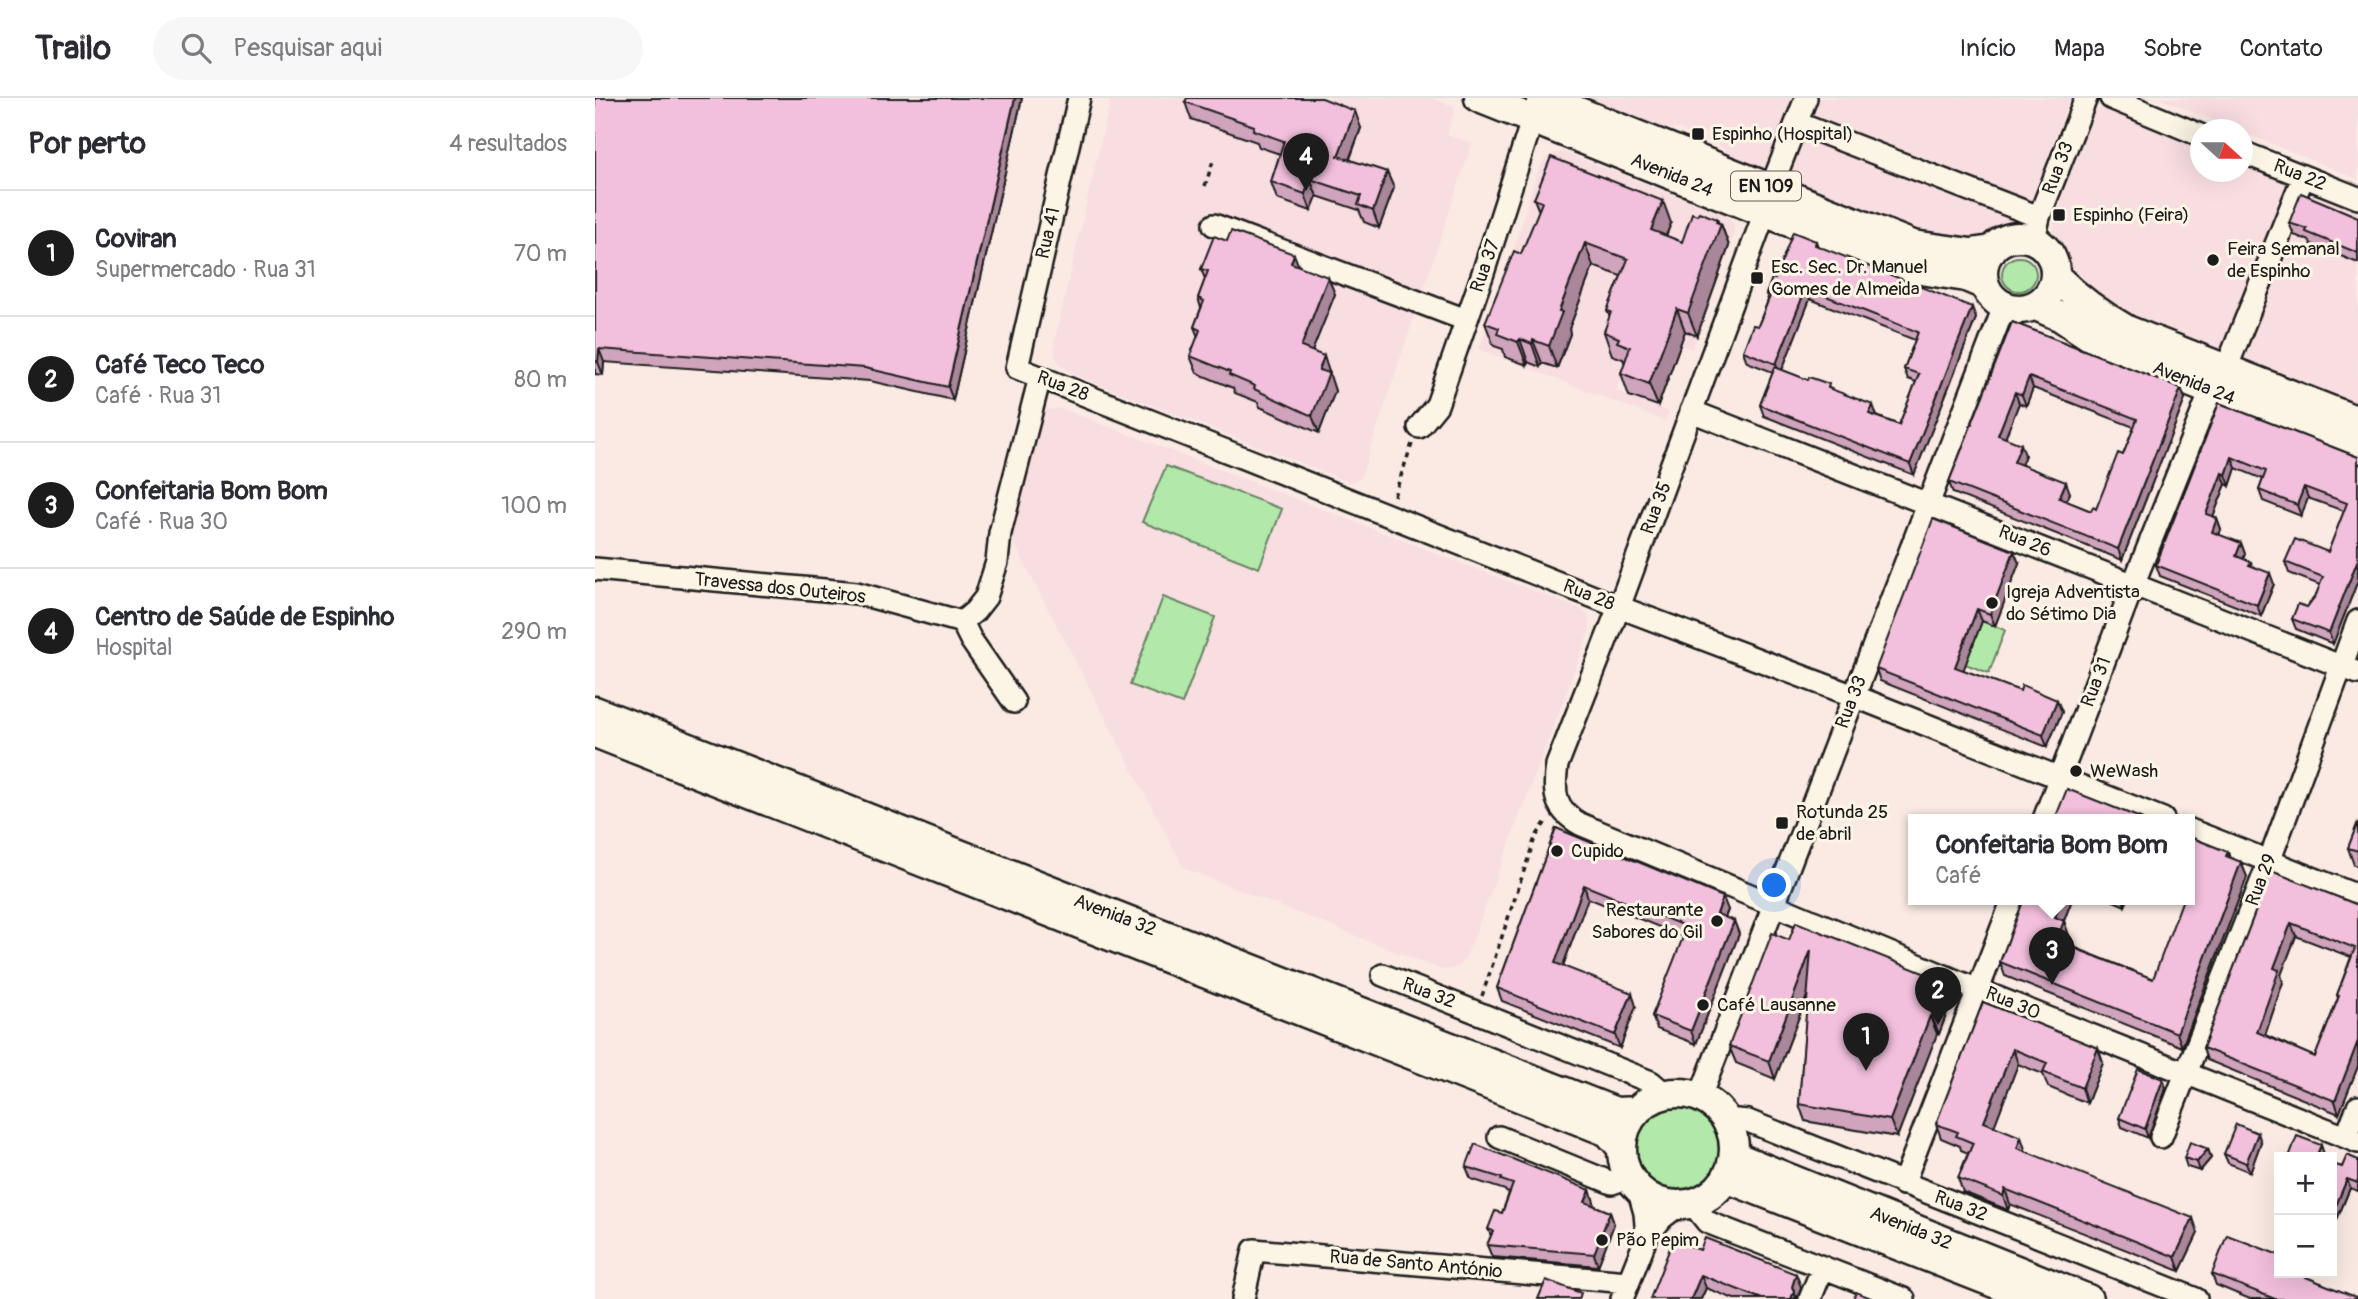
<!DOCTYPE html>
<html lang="pt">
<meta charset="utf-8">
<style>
:root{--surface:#fff;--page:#f7f7f7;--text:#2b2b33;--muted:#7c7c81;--line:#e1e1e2;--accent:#1c1c1c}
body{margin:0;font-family:Pangolin,sans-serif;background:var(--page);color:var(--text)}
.controls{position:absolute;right:21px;bottom:21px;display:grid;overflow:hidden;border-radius:0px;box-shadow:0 7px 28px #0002}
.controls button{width:63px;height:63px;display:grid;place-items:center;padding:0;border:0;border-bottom:2px solid var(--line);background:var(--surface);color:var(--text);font:35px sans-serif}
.compass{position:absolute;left:1595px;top:21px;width:63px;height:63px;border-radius:50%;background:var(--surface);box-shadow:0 7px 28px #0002;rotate:111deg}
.you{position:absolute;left:1180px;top:788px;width:24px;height:24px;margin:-18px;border:5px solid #fff;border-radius:50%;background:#1a73e8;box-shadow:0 0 0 10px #1a73e833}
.badge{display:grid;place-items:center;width:46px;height:46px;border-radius:50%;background:var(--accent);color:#fff;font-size:23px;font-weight:700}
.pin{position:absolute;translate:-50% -58px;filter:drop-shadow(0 2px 4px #0008)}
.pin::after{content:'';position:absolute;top:37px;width:24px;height:21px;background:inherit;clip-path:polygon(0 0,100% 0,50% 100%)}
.popup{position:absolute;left:1313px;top:716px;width:287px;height:91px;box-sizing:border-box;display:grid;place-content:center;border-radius:0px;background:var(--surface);filter:drop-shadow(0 2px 5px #0005);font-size:23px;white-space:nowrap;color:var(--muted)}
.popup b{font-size:26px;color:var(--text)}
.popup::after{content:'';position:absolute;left:50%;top:100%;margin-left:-14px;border:14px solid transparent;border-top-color:var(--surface)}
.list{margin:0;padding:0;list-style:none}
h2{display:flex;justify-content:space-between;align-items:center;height:91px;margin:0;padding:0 28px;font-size:30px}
h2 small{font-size:23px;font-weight:400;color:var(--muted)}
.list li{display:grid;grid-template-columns:46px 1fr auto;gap:21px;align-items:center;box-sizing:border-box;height:126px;padding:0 28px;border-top:2px solid var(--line)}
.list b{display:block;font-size:26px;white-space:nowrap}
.list p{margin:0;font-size:23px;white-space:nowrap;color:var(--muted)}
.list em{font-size:23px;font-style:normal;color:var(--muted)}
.icon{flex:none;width:38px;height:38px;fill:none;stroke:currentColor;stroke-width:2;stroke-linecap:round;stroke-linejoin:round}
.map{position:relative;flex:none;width:1763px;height:1201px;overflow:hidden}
header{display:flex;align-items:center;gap:42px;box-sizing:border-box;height:98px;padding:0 35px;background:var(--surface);border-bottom:2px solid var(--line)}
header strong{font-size:33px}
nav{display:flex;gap:38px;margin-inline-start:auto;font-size:24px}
.search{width:490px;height:63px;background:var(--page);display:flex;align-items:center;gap:18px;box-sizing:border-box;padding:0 24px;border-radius:38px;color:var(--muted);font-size:26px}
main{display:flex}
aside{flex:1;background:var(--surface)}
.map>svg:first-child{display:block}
.built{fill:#f8dde1}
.green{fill:#b2e8aa;stroke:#678263;stroke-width:2}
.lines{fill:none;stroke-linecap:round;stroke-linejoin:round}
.minor-casing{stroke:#1c1c1c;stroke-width:26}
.major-casing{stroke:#1c1c1c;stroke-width:33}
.path{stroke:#1c1c1c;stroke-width:3.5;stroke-dasharray:5 5;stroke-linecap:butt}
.minor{stroke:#fcf5e5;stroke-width:21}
.major{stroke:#fcf5e5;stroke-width:28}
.wall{fill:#d0a4bd;stroke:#1c1c1c;stroke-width:2;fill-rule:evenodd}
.shaded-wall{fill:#a9869a;stroke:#1c1c1c;stroke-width:2}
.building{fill:#f2bfdc;stroke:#1c1c1c;stroke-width:2;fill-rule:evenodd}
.poi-dot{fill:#1c1c1c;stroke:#fcf5e5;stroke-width:2.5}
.labels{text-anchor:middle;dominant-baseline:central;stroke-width:6;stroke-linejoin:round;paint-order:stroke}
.shield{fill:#fcf5e5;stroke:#5f5d58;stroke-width:2}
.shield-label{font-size:18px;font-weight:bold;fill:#1c1c1c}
.poi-label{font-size:19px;fill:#1c1c1c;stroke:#fcf5e5;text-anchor:start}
.street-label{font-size:19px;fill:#1c1c1c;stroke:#fcf5e5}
</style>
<header>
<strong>Trailo</strong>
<div class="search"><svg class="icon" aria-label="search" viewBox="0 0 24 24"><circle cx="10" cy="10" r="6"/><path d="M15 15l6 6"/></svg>Pesquisar aqui</div>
<nav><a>Início</a><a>Mapa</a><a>Sobre</a><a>Contato</a></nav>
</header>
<main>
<aside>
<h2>Por perto<small>4 resultados</small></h2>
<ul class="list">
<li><span class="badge">1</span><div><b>Coviran</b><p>Supermercado · Rua 31</p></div><em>70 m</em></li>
<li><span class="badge">2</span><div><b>Café Teco Teco</b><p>Café · Rua 31</p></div><em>80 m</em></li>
<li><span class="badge">3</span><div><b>Confeitaria Bom Bom</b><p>Café · Rua 30</p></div><em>100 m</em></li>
<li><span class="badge">4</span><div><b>Centro de Saúde de Espinho</b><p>Hospital</p></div><em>290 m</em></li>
</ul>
</aside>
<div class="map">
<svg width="1763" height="1201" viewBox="0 0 1763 1201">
<rect width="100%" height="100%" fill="#faeae3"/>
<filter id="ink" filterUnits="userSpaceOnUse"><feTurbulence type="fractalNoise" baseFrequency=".0143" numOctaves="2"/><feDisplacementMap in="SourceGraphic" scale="14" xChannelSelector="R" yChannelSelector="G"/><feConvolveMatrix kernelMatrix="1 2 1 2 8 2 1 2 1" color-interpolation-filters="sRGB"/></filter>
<g filter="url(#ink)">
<!-- built -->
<path class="built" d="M516 0H837L860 9 852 37 877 45 765 381 754 384 480 277 467 268 460 258 459 246Z
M982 0H1199L1176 63 1173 68 1163 72 1146 67 1125 48 1112 42 1114 36 1101 31 1098 37 1084 31 1054 30Z
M1221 0H1475L1433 111 1422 123 1384 143 1324 138 1198 86 1194 72Z
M1564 0H1763V81L1648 34 1647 32 1641 31Z
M1510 6 1605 43V74H1647L1648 60 1763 107V313L1518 213 1477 177 1472 157 1459 133V119L1500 14Z
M968 54 1133 118 1139 128V134L1097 251 1043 232 1021 292 1030 297 1074 314 1070 323 884 251 914 167 943 72 950 61 956 57Z
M465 310 985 511 994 519 995 531 872 857 863 869 848 872 589 770 414 436 442 321 452 312Z"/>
<!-- green -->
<path class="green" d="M1407 176a17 17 0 1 1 34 0a17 17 0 1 1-34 0Z
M571 368 687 411 664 470 547 424Z
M568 499 620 519 587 606 535 587Z
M1387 523 1410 532 1394 575 1370 566Z
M1041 1049a42 42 0 1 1 84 0a42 42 0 1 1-84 0Z"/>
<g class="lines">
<defs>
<path id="minor" d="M484 0 422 270 1024 509 1259 598 1568 721
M1516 0 1605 37
M1202 25 1444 119
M1647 54 1763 100
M1176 90 1211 0
M1170 114 1024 509 962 667C958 695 959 711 985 726L1383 892 1763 1044
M619 127 871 222
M1439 142 1444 119 1491 0
M1631 271 1708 79
M1096 313 1763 575
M824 329 842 307 888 175 942 7
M0 471 262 495 367 524 380 513 391 499 402 464 405 435 445 279
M367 524 376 542 419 604
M1449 721 1538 487 1616 293
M1595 732 1763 798
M788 877 1056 984 1070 996
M1105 999 1409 209
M1130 1021 1153 1023 1601 1201
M904 1039 1017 1085 1034 1079
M1566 1039 1674 764 1763 523
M1751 1039 1763 1009
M1308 1086 1418 801
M1043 1090 1050 1115 1052 1138
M1097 1105 1112 1124 1309 1201
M648 1201 659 1152 1033 1184
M1027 1201 1052 1138 1067 1120 1084 1107
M1215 1201 1228 1169"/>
<path id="major" d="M884 0 1307 169 1371 179 1390 187
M949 0 1318 147 1376 155 1397 152
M1388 175a36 36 0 1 1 72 0a36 36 0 1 1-72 0Z
M1461 179C1483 201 1505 217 1532 232L1763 323
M1441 208 1466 219 1519 254 1763 351
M0 613 1021 1014 1042 1013
M0 635 1013 1034 1027 1050
M1027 1051a56 56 0 1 1 112 0a56 56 0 1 1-112 0Z
M1139 1058 1493 1201
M1131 1080 1440 1201"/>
</defs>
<!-- minor casing -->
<use href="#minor" class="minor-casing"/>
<!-- major casing -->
<use href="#major" class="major-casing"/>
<!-- path -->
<path class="path" d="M610 88 618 63
M799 398 817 346
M887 898 940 740 952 722"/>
<!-- minor -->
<use href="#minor" class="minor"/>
<!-- major -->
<use href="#major" class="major"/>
</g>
<!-- wall -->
<path class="wall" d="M0 0H427L358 302 275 283 9 264 8 277 0 276Z
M590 4 766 30 755 61 799 90 784 130 769 124 764 112 722 98 716 113 682 101 676 84 685 56 664 49 662 44 596 21Z
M939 101 1076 125 1071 138 1087 144 1124 125 1126 126 1134 148 1102 238 1090 233 1063 308 1034 298 1026 275 1030 266 1028 261 1017 257 1009 234 1015 219 1012 213 1026 178 998 168 974 231 975 236 962 270 947 265 945 269 933 264 932 267 910 259 908 251 899 248 890 225 926 156 944 113Z
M1763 119V165L1716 146 1715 143 1699 137 1694 125Z
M632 143 703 167 740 196 717 253 735 275 734 277 740 293 724 335 665 309 663 304 640 295 638 290 602 275 595 258 603 239 599 229 606 210 603 200 610 181 606 171Z
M1221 143 1223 149 1381 220 1319 377 1169 318 1165 307 1178 274 1152 264 1148 253 1163 228 1173 202 1171 196 1180 181ZM1215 201 1320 242 1309 271 1313 281 1321 284 1304 327 1282 318 1236 291 1187 272Z
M1417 224 1586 290 1590 301 1527 462 1358 395 1354 384ZM1438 290 1539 329 1528 357 1501 411 1496 413 1471 403 1475 395 1426 366 1430 357 1410 339 1424 305 1431 308Z
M1624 305 1763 359V482L1738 546 1701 531 1697 521 1712 509 1721 497 1725 487 1694 475 1690 464 1733 454 1749 413 1713 400 1706 418 1668 403 1664 392 1668 381 1641 370 1635 388 1631 386 1618 418 1622 420 1626 431 1624 437 1646 445 1650 456 1648 461 1656 464 1657 468 1679 486 1666 518 1565 478 1561 467Z
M1424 465 1400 528 1387 523 1368 572 1425 593 1462 602 1467 614 1452 649 1285 583 1281 571Z
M1763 724V768L1759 767 1753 750Z
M961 730 1133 812 1130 820 1139 823 1144 836 1101 946 1062 931 1057 918 1089 839 993 800 968 868 1041 908 1025 950 907 903 902 890Z
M1595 739 1633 754 1635 760 1646 764 1652 779 1587 949 1410 878 1405 864 1429 801H1477L1469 823 1474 838 1471 846 1558 881 1595 801Z
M1676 773 1763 807V968L1744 1016 1612 962 1608 950ZM1701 838 1756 859 1742 897 1743 900 1720 959 1670 937 1688 884 1686 877Z
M1514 801H1533L1530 808Z
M1194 842 1351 884 1357 901 1344 936H1342L1302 1039 1210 1023 1204 1006 1213 895 1180 981 1141 965 1134 948Z
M1388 904 1503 950 1508 965 1492 1005 1453 989 1448 976 1423 966 1399 1028 1431 1054 1603 1135 1585 1173 1415 1106 1413 1112 1368 1094 1363 1080 1373 1055 1366 1052 1365 1048 1346 1040 1341 1026Z
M1568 981 1571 990 1553 1040 1527 1029 1524 1020Z
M1666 1044 1655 1074 1633 1065 1629 1056Z
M1613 1051 1616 1060 1605 1073 1592 1069 1589 1060Z
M1763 1062V1093L1755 1090 1738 1131 1737 1130V1066L1747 1069Z
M871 1069 995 1092 999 1104 998 1107 1015 1114 1019 1126 1003 1168 897 1159 892 1147 896 1138 893 1131 907 1115 914 1095 911 1094 910 1092 876 1081Z
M1105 1152 1201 1176 1206 1189 1202 1201H1139L1111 1190 1106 1201Z
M1710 1175 1711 1179 1763 1201H1655L1621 1187 1617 1176Z"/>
<!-- shaded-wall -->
<path class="shaded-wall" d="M420 0H427L358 302 353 289Z
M760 13 766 30 749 75 743 58Z
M792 74 799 90 784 130 778 113Z
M715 81 722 98 716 113 710 96Z
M1068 103 1076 125 1064 155 1056 132Z
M1122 121 1125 128 1126 126 1134 148 1102 238 1093 215Z
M990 145 998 168 974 231 975 236 962 270 954 248 964 213Z
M699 156 706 174 696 165Z
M733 179 740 196 712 266 706 249Z
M1211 190 1215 201 1185 277 1181 266Z
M1377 209 1381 220 1319 377 1315 366Z
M1082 211 1090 233 1063 308 1054 286Z
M925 241 933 264 932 267 923 244Z
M938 242 947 265 945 269 937 246Z
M4 251 9 264 8 277 3 264Z
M729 258 740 293 724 335 717 318 724 272Z
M1434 279 1438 290 1431 308 1427 297Z
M1586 290 1590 301 1527 462 1523 451Z
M1420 294 1424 305 1407 348 1403 337Z
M1278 307 1282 318 1274 316Z
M1426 346 1430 357 1423 375 1419 364Z
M1637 359 1641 370 1635 388 1631 377Z
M1627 375 1631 386 1615 426 1611 416Z
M1471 384 1475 395 1468 411 1464 400Z
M1709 389 1713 400 1706 418 1702 407Z
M1622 420 1626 431 1621 445 1617 434Z
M1646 445 1650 456 1645 469 1641 458Z
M1419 453 1424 465 1400 528 1395 516Z
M1763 461V482L1738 546 1734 535Z
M1675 475 1679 486 1666 518 1662 507Z
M1382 511 1387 523 1365 581 1360 569Z
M1462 602 1467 614 1452 649 1448 637Z
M1646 764 1652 779 1587 949 1582 935Z
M989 787 993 800 964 878 960 865Z
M1128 799 1133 812 1126 829 1122 816Z
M1467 801 1477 802 1467 827 1469 823 1474 838 1466 857 1461 843 1460 819Z
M1528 801H1533L1530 808Z
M1139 823 1144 836 1101 946 1096 933Z
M1696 825 1701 838 1686 877 1688 884 1667 946 1662 934 1679 870Z
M1216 852 1223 869 1180 981 1174 963Z
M1351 884 1357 901 1344 936 1337 919Z
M1037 895 1041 908 1025 950 1020 937Z
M1335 918 1342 936 1302 1039 1295 1022Z
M1763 943V968L1744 1016 1740 1003Z
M1503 950 1508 965 1492 1005 1487 990Z
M1418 951 1423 966 1395 1039 1389 1024Z
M1568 981 1571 990 1553 1040 1550 1031Z
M1663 1035 1666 1044 1655 1074 1651 1065Z
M1426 1039 1431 1054 1422 1050Z
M1726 1047 1729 1056 1728 1059H1721Z
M1613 1051 1616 1060 1605 1073 1602 1064Z
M1752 1081 1755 1090 1738 1131 1737 1127V1117Z
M1410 1091 1415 1106 1413 1112 1408 1098Z
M995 1092 999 1104 995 1116 990 1104Z
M1015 1114 1019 1126 1003 1168 999 1156Z
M1598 1120 1603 1135 1585 1173 1580 1159Z
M1201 1176 1206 1189 1202 1201 1197 1189Z
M1106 1177 1111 1190 1106 1201H1096Z
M1199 1193 1201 1201H1196Z"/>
<!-- building -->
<path class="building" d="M0 0H420L353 289 270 270 4 251 3 264 0 263Z
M592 0H727L760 13 743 58 792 74 778 113 763 107 766 98 715 81 710 96 676 84 689 43 658 32 659 28 590 4Z
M956 59 1068 103 1056 132 1087 144 1097 115 1102 117 1104 114 1122 121 1121 124 1126 126 1093 215 1082 211 1054 286 1026 275 1035 249 1022 244 1024 240 1009 234 1016 214 1012 213 1033 161 990 145 964 213 967 214 954 248 938 242 937 246 925 241 923 244 902 236 904 230 890 225 919 153 926 156 947 104 939 101Z
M1706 95 1763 119V155L1711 134 1712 131 1694 125Z
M636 133 699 156 696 165 733 179 706 249 729 258 724 272 734 275 717 318 659 291 660 288 634 277 635 274 595 258 605 232 599 229 609 203 603 200 613 173 606 171 619 138 632 143Z
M1198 134 1221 143 1220 147 1377 209 1315 366 1165 307 1180 269 1213 282 1214 279 1234 286 1233 290 1278 307 1274 316 1304 327 1324 276 1309 271 1323 234 1211 190 1181 266 1148 253 1158 227 1163 228 1175 198 1171 196 1177 180 1180 181Z
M1417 224 1586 290 1523 451 1354 384ZM1434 279 1542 321 1528 357 1523 355 1501 411 1498 409 1496 413 1464 400 1471 384 1419 364 1426 346 1403 337 1420 294 1427 297Z
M1624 305 1763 359V461L1734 535 1697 521 1703 506 1712 509 1721 497 1728 479 1690 464 1700 441 1733 454 1752 405 1709 389 1702 407 1664 392 1671 373 1637 359 1631 377 1627 375 1611 416 1622 420 1617 434 1646 445 1641 458 1656 464 1654 467 1675 475 1662 507 1561 467Z
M1338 421 1419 453 1395 516 1382 511 1360 569 1425 593 1427 587 1462 602 1448 637 1281 571Z
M1472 691 1548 721H1460Z
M1763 724V753L1753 750Z
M961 730 1128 799 1122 816 1139 823 1096 933 1057 918 1092 829 989 787 960 865 1037 895 1020 937 902 890Z
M1595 739 1633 754 1631 758 1646 764 1582 935 1405 864 1429 801H1467L1460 819 1469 823 1461 843 1558 881 1588 801H1595Z
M1676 773 1763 807V943L1740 1003 1608 950ZM1696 825 1760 850 1742 897 1744 898 1720 959 1662 934 1684 872 1679 870Z
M1201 824 1351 884 1337 919 1335 918 1295 1022 1204 1006 1216 852 1174 963 1134 948 1177 835 1194 842Z
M1388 904 1503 950 1487 990 1448 974 1452 965 1418 951 1389 1024 1426 1039 1422 1050 1598 1120 1580 1159 1410 1091 1408 1098 1363 1080 1378 1045 1361 1038 1363 1034 1341 1026Z
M1543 971 1568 981 1550 1031 1524 1020Z
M1641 1026 1663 1035 1651 1065 1629 1056Z
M1702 1038 1726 1047 1721 1059H1694Z
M1595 1044 1613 1051 1602 1064 1589 1060Z
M880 1046 995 1092 990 1104 1015 1114 999 1156 892 1147 898 1133 893 1131 900 1113 907 1115 918 1086 906 1082 907 1080 871 1069Z
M1752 1057 1763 1062V1085L1752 1081 1737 1117V1066L1747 1069Z
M1632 1137 1684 1157V1175H1704L1703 1176 1763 1200V1201H1680L1617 1176Z
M1110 1140 1201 1176 1197 1189 1199 1193 1196 1201H1167L1106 1177 1096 1201H1055L1078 1142 1105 1152Z
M951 1182 986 1195 984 1201H943Z
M1261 1194 1278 1201H1258Z"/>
</g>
<!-- markers -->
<g class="poi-dot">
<rect x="1096" y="29" width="14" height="14" rx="3.5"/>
<rect x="1457" y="110" width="14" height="14" rx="3.5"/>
<circle cx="1618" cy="162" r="7"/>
<rect x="1155" y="173" width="14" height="14" rx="3.5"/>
<circle cx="1397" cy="505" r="7"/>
<circle cx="1481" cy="673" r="7"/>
<rect x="1180" y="718" width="14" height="14" rx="3.5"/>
<circle cx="962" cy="753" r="7"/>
<circle cx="1122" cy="823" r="7"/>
<circle cx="1108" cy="907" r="7"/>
<circle cx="1007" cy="1142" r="7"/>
</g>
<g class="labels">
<!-- shield labels -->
<rect class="shield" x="1136" y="73.5" width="70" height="29" rx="5"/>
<g class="shield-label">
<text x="1171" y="88">EN 109</text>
</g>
<!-- poi labels -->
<g class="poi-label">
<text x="1117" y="36">Espinho (Hospital)</text>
<text x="1478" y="117">Espinho (Feira)</text>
<text x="1632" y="151">Feira Semanal<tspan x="1632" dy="22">de Espinho</tspan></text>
<text x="1176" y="169">Esc. Sec. Dr. Manuel<tspan x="1176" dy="22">Gomes de Almeida</tspan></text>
<text x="1411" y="494">Igreja Adventista<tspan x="1411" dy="22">do Sétimo Dia</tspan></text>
<text x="1495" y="673">WeWash</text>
<text x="1201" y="714">Rotunda 25<tspan x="1201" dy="22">de abril</tspan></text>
<text x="976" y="753">Cupido</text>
<text x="1108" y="812" text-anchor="end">Restaurante<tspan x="1108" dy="22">Sabores do Gil</tspan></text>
<text x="1122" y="907">Café Lausanne</text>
<text x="1021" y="1142">Pão Pepim</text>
</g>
<!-- street labels -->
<g class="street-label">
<text transform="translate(1463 70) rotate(-69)">Rua 33</text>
<text transform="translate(1077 77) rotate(22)">Avenida 24</text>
<text transform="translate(1705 77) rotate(22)">Rua 22</text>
<text transform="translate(453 135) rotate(-77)">Rua 41</text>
<text transform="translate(890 168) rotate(-71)">Rua 37</text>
<text transform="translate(1599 285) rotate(22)">Avenida 24</text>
<text transform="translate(468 288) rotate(21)">Rua 28</text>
<text transform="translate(1061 410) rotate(-70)">Rua 35</text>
<text transform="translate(1430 443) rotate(22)">Rua 26</text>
<text transform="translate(185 490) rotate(6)">Travessa dos Outeiros</text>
<text transform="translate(994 497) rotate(22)">Rua 28</text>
<text transform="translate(1501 584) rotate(-69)">Rua 31</text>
<text transform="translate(1256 604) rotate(-69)">Rua 33</text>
<text transform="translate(1666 782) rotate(-69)">Rua 29</text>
<text transform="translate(520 817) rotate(21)">Avenida 32</text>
<text transform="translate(834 895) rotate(21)">Rua 32</text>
<text transform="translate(1418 905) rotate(22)">Rua 30</text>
<text transform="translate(1366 1108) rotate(21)">Rua 32</text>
<text transform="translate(1316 1130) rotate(22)">Avenida 32</text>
<text transform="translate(821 1166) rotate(5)">Rua de Santo António</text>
</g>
</g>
</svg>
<div class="controls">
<button>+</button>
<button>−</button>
</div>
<svg class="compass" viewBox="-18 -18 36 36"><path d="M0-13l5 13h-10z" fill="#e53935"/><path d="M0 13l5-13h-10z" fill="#7c7c81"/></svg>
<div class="you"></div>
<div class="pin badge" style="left:1271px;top:973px">1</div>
<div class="pin badge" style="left:1343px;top:927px">2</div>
<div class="pin badge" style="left:1457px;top:887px">3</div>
<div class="popup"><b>Confeitaria Bom Bom</b>Café</div>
<div class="pin badge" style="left:711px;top:93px">4</div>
</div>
</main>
